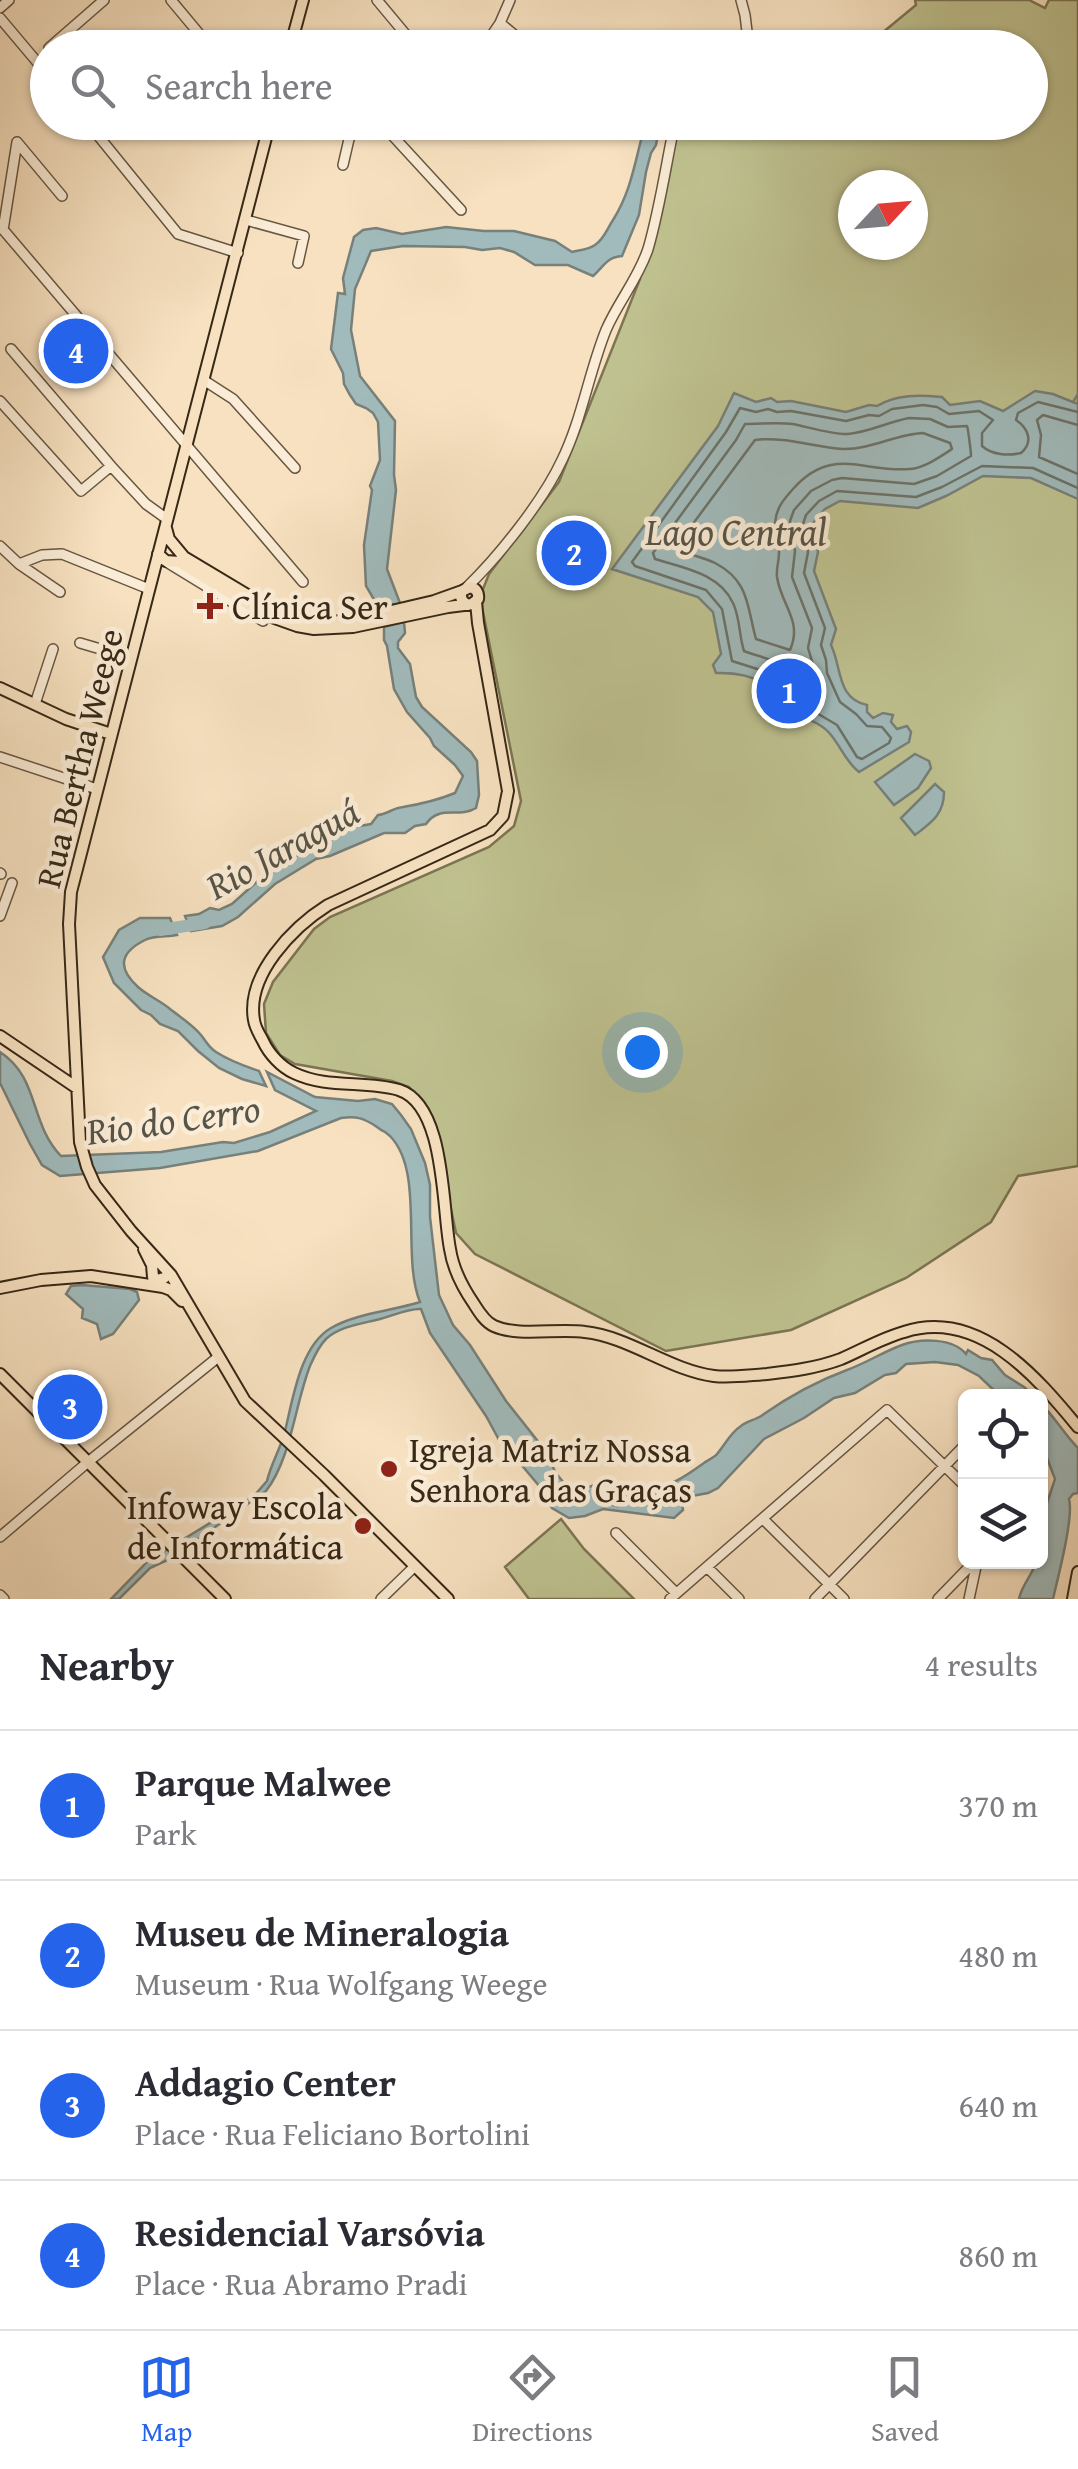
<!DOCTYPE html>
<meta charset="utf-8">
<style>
:root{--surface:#fff;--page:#f7f7f7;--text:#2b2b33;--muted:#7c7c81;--line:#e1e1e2;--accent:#2563eb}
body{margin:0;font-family:"Gentium Book Plus",serif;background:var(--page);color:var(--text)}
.controls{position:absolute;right:30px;bottom:30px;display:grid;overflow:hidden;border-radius:15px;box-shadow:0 2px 8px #0004}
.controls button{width:90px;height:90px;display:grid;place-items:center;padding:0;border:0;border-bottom:2px solid var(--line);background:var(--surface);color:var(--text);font:50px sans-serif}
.compass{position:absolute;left:838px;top:170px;width:90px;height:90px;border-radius:50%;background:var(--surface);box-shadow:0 2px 8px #0004;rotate:64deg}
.you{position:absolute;left:642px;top:1052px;width:35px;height:35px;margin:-25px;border:8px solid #fff;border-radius:50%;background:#1a73e8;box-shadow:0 0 0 15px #1a73e833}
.badge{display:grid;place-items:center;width:65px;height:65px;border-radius:50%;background:var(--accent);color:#fff;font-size:32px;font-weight:700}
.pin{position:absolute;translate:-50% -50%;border:5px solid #fff;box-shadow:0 2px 10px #0006}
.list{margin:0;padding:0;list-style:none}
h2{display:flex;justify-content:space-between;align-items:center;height:130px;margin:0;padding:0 40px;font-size:42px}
h2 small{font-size:32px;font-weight:400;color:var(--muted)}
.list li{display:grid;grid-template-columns:65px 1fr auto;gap:30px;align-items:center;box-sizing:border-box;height:150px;padding:0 40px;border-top:2px solid var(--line)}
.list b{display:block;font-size:38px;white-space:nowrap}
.list p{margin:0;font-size:32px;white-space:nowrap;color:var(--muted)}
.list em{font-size:32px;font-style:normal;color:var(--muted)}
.icon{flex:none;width:55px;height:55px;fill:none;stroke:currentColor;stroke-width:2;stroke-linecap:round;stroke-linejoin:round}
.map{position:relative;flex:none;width:1078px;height:1599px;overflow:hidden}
.search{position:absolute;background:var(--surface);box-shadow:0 2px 8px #0004;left:30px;right:30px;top:30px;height:110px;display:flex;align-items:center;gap:25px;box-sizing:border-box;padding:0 35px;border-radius:55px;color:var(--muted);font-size:38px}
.sheet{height:730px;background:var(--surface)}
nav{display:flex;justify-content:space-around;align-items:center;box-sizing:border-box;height:140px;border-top:2px solid var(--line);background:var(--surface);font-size:28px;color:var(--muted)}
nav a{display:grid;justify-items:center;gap:5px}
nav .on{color:var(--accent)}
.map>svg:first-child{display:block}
.green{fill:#bfc290;stroke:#7b7553;stroke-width:2.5;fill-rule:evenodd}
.water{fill:#a1bbbc;stroke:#77807a;stroke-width:2.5}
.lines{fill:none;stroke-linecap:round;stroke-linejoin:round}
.shore{stroke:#6c7269;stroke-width:2.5}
.stream{stroke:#77807a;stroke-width:2.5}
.river{stroke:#a1bbbc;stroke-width:12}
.minor-casing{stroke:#675640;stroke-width:12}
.major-casing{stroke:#372816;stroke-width:14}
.minor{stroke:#faecd6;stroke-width:9}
.major{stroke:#f7e1c0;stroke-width:10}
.poi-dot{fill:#8f2418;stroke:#faecd6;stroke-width:4}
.labels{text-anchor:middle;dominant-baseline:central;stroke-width:9;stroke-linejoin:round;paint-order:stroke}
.poi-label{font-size:35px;fill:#372816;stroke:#faecd6;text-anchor:start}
.street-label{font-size:35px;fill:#372816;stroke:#faecd6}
.water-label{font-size:38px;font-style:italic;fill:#575448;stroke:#faecd6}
</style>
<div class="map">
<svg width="1078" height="1599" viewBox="0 0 1078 1599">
<rect width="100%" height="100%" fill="#f7e1c0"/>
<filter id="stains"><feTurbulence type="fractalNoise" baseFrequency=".002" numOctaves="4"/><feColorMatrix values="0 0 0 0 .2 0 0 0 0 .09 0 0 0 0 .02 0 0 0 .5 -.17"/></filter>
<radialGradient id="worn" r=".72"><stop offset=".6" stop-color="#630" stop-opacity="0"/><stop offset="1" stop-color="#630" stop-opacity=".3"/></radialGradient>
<!-- green -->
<path class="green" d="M915 0H1029L1045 8 1049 0H1078V1166L1018 1176 991 1222 906 1278 791 1330 666 1351 475 1254 456 1233 433 1124 423 1102 409 1087 392 1081 295 1064 280 1055 266 1033 264 1004 273 982 314 929 330 917 489 847 514 826 521 801 482 607 483 589 489 574 559 482 640 279 632 276 647 246 672 123 1030 122V48L865 47 916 5ZM853 185H913V245H853Z
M561 1519 584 1549 634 1599H529L505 1567Z"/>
<!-- water -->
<path class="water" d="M646 122 660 124 656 145 651 153 646 172 639 215 622 256C607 257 604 266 593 276L568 265H535L514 252 500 248 482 250 465 247 403 246 371 251 355 289 351 330 360 376 395 421 394 475 396 490 387 569 400 603 379 608 366 586 364 545 372 490 370 486 380 460 378 422 373 413 366 408 356 404 350 395 344 384 343 373 331 349 338 293 345 294 343 278 354 237 363 230 376 228 402 234 446 227 484 231H514L555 241 572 252C579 250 588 250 595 245 604 239 607 229 613 220 633 188 635 158 646 122Z
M1035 391 1053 394 1078 404V499L1031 478 983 476 946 496 918 508 840 501 825 509 813 523 818 552 814 571 836 629 831 645C842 667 836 698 867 705V712L873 718 883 713 893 715 891 722 897 729 907 726 911 732 909 742 859 772C846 762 841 747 831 735 821 722 803 718 792 712 785 707 788 706 784 700 766 678 742 672 716 673L713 665 721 654 713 612 698 597 612 569 718 426 734 393 756 402 771 398 777 402 791 401 846 412 869 405 877 406C897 394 919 395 942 397L950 405 980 401 1003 411Z
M404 622 405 633 398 642V648L410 664 416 697 422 707 471 752 477 761 479 795 476 808C458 819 440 804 426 824L415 826 405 833H384L330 856 316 859 275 884 238 917 222 926 191 931 185 916 199 914 210 908 219 910 232 904 270 870 321 843 331 840 354 827 371 824 378 815C388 814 393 808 403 807 421 804 438 800 455 793L463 776 455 765 434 746 430 738 407 712 394 689 387 646 384 640V627Z
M915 754 929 761 931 768 918 788 894 805 875 782Z
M935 784 944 792C944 814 932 822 915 835L901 818Z
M140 918H170L177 935C167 937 154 935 145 940 121 952 116 967 138 987 148 996 161 1001 170 1009 180 1017 193 1025 201 1035 206 1041 208 1047 216 1052 230 1061 244 1066 259 1071L266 1086 242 1079 219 1068 198 1051 178 1031 160 1024 151 1015 141 1010 114 983 103 957 119 930Z
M0 1052C40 1078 29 1123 61 1156L161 1152 223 1142 234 1143 270 1132 316 1111 275 1090 267 1072 315 1097 358 1101 375 1099 392 1104 401 1115 411 1129 425 1163 430 1185V1217L439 1295 453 1325 470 1345 506 1401 548 1454 555 1472 564 1483 572 1490 578 1491 597 1484C603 1494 604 1504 617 1506V1503L629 1497 617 1495 619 1485 622 1484C629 1490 633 1488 642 1489 667 1490 686 1476 704 1463 706 1461 715 1457 717 1454 725 1445 730 1433 741 1426 747 1421 755 1420 761 1416 788 1397 817 1381 847 1370 866 1363 883 1352 902 1345 921 1338 953 1338 966 1354L968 1350 981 1358 992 1360 1005 1375 1024 1387 1034 1396H1000L979 1376 958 1365 935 1362 906 1364 896 1373 885 1375 855 1393 834 1398 804 1418 764 1439 718 1488 708 1493 681 1498 683 1510 674 1518 603 1509 585 1516 569 1518 552 1508 540 1487 519 1462 504 1449 486 1416 430 1333 421 1309C407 1308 391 1317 376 1320 359 1324 339 1327 326 1339 318 1347 314 1357 310 1366 295 1404 291 1459 266 1491L170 1559 150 1568 119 1599H111L148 1561 254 1496 267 1481C271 1463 281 1448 285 1431 293 1399 300 1346 331 1328 357 1313 392 1311 420 1302 401 1256 425 1172 390 1136 381 1128 386 1134 377 1127 364 1118 357 1116 341 1118L258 1151 160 1168 60 1176 42 1165 30 1144 0 1083Z
M82 1285 130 1289 137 1292 139 1300 113 1334 101 1339 97 1324 82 1318 83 1309 66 1294 71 1286Z
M1041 1404C1055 1417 1064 1434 1078 1448V1493L1073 1494 1069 1499C1074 1517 1058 1577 1053 1599H1019C1022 1584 1032 1576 1036 1562H1040L1043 1515 1055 1479 1041 1442Z"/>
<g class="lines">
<!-- shore -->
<path class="shore" d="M1078 412 1038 402 1018 413 1016 420C1028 428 1034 442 1021 453 1008 456 992 455 982 446V433L993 420 979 411 949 414 937 407 923 405 892 409 879 416 869 415 846 421 791 411 777 412 768 409 756 412 740 408 726 432 632 562 635 566 706 590 722 609 732 661 773 674 798 702 837 725 857 757 862 759 889 743 891 738 882 727 867 726 856 714 840 702 827 673 826 660 821 645 825 628 804 573 808 552 803 524 806 515 819 501 837 491 916 497 942 487 982 466 1033 468 1078 488
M909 418 930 419 948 427 967 426C968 428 971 452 971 456L937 476 914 484 842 478 832 480 811 491 794 510 790 521 795 551 792 577 812 628 808 648 821 691 819 695C802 694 795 676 782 666 771 658 756 656 744 651 739 636 740 617 733 603 719 573 683 568 655 559L653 553 736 440 745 424C761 424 777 422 793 424 808 427 834 435 848 434 869 432 888 422 909 418Z
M1078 425 1043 415 1037 420 1041 435 1039 457 1078 474
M923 433 950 443 952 449C940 457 924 468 910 469 863 473 832 445 793 489 784 499 776 508 775 523 775 533 780 543 779 553 779 562 776 568 777 577 781 605 803 621 790 650L756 639C747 608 750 581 715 563 703 557 689 555 677 549L678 544 755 440C785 436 813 447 843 449 870 450 896 434 923 433Z"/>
<!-- stream -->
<path class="stream" d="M1073 402 1078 394"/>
<!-- river -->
<path class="river" d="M160 930 205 923"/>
<defs>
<path id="minor" d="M171 0 211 48
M377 0 417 48
M510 0 500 23 530 48
M741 0 745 15 749 48
M0 8 9 0
M0 18 48 75
M295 31 310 48
M49 48 104 0
M483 48 500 23
M87 122 178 234 238 253
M380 122 461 210
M17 142 62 196
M343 165 353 122
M246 220 304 236 298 263
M0 226 303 582
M3 230 17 142
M11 349 111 466
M205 381 233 399 295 468
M0 401 81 491 111 466 146 504 167 519
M0 546 19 564 42 555 62 554 149 589
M168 563 263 621
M19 564 60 592
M467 587C499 556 543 501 562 460 582 419 589 372 606 330 618 302 638 279 648 249 660 208 666 164 675 122
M80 643 131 658
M35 704 53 649
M0 757 97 789
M0 873 1 874
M0 916 12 883
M763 1519 844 1599
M616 1533 676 1593
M0 1537 88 1462 217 1358
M707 1567 739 1599
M0 1595 4 1599
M381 1599 415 1566
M670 1599 887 1410 966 1487
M815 1599 966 1444
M938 1599 974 1562
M969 1599 977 1562"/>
<path id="major" d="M290 48 303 0
M270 122 71 892 69 924 80 1142 87 1167 95 1185 131 1231 171 1275 245 1401 324 1475 448 1599
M166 528 169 539 184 557 264 605 306 620 335 622 365 617
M158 554 166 561 179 562 266 615 297 626 314 629 353 627 448 607 472 604 478 599C479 593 476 588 470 587L462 591C459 597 462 602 468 605
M476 602 478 623 508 791 503 816 490 830 328 905C293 927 246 975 254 1020 255 1028 260 1035 263 1041 269 1054 281 1067 294 1073 327 1089 365 1080 399 1090 446 1105 442 1209 450 1249 453 1269 463 1288 474 1304 479 1312 485 1322 494 1326 518 1337 558 1328 585 1332 630 1337 669 1370 714 1376 731 1378 750 1375 767 1374 792 1371 817 1368 841 1359 862 1350 882 1338 904 1332 978 1308 1036 1376 1078 1427
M387 612 434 601 462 591
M0 688 66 719 111 734
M0 1036 77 1088
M144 1249 152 1265 153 1277 157 1280 164 1278
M0 1288 41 1280 91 1276 163 1287 171 1290 182 1301
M0 1374 225 1599
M1073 1599 1078 1572"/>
</defs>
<!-- minor casing -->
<use href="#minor" class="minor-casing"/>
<!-- major casing -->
<use href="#major" class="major-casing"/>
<!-- minor -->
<use href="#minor" class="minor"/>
<!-- major -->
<use href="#major" class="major"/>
</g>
<!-- markers -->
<g class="poi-dot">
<path d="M205 591h10v10h10v10h-10v10h-10v-10h-10v-10h10z"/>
<circle cx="389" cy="1469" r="10"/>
<circle cx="363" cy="1526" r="10"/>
</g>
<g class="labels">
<!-- poi labels -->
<g class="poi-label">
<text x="232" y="606">Clínica Ser</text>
<text x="409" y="1449">Igreja Matriz Nossa<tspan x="409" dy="40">Senhora das Graças</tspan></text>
<text x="343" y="1506" text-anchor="end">Infoway Escola<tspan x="343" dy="40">de Informática</tspan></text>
</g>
<!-- street labels -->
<g class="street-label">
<text transform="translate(79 758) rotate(-76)">Rua Bertha Weege</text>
</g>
<!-- water labels -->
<g class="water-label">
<text x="736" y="531">Lago Central</text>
<text transform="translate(282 848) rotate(-29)">Rio Jaraguá</text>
<text transform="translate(173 1119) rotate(-8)">Rio do Cerro</text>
</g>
</g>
<rect width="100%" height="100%" filter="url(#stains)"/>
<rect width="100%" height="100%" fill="url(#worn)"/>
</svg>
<div class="controls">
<button><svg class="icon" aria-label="locate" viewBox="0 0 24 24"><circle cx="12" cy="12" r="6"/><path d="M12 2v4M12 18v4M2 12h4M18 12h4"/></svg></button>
<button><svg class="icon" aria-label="layers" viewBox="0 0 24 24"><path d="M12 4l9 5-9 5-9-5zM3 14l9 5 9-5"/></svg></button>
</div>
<svg class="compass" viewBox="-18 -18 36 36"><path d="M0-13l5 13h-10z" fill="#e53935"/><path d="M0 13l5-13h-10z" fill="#7c7c81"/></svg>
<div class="you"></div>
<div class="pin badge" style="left:789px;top:691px">1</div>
<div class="pin badge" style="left:574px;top:553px">2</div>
<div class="pin badge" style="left:70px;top:1407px">3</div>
<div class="pin badge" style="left:76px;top:351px">4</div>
<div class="search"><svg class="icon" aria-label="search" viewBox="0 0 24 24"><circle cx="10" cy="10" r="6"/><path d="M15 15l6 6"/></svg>Search here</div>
</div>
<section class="sheet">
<h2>Nearby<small>4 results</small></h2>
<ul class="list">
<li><span class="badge">1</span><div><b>Parque Malwee</b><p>Park</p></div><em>370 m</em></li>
<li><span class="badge">2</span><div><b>Museu de Mineralogia</b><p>Museum · Rua Wolfgang Weege</p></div><em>480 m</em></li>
<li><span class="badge">3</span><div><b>Addagio Center</b><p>Place · Rua Feliciano Bortolini</p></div><em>640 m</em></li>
<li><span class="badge">4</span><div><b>Residencial Varsóvia</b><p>Place · Rua Abramo Pradi</p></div><em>860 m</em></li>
</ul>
</section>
<nav>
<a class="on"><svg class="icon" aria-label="map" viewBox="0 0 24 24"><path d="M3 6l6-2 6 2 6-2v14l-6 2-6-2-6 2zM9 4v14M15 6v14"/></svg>Map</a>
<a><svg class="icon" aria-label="directions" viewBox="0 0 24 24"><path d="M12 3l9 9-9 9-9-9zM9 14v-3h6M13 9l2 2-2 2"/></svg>Directions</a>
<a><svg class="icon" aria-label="saved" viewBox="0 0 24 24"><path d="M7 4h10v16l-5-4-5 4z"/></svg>Saved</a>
</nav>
